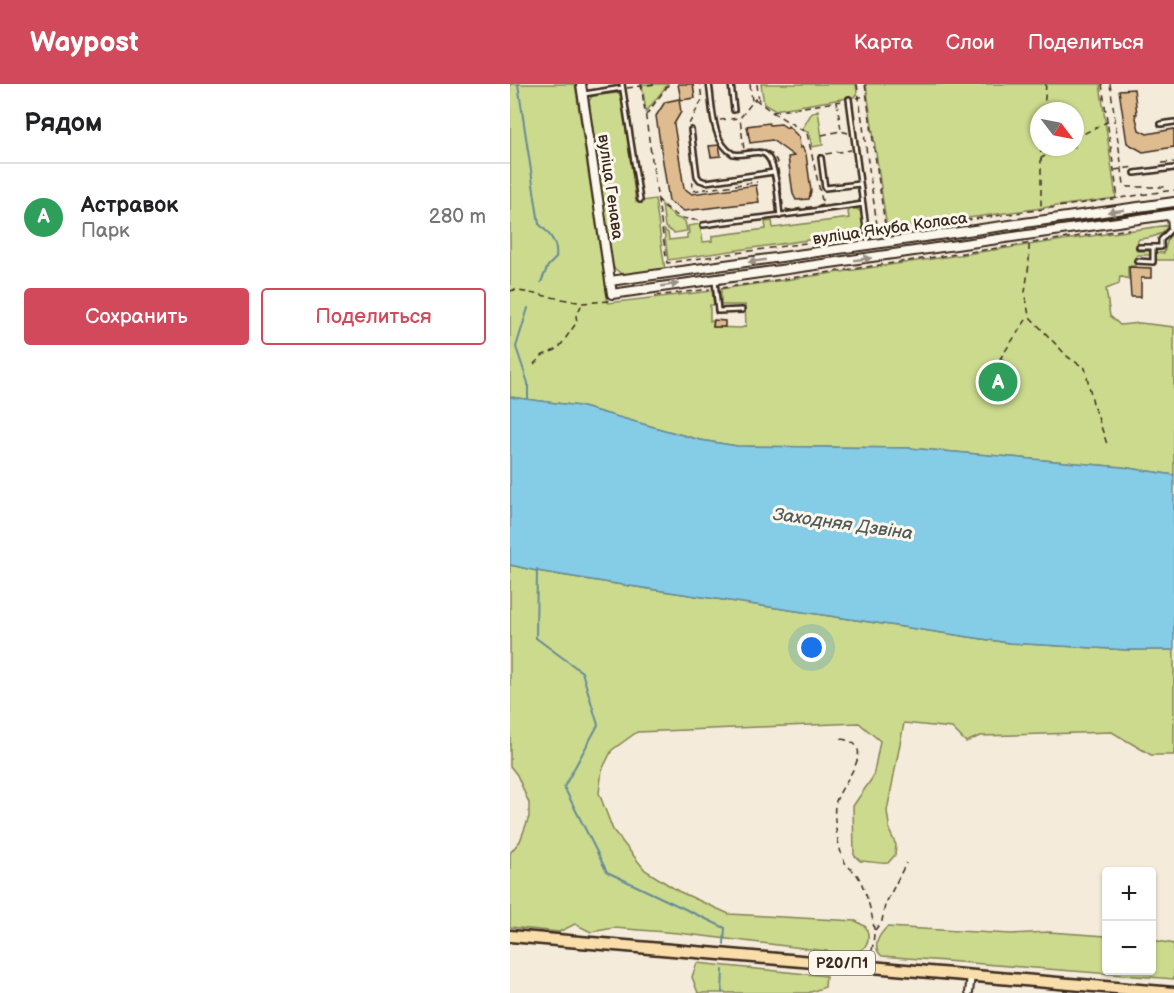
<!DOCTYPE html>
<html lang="ru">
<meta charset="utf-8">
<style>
:root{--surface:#fff;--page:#f6f6f6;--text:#202124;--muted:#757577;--line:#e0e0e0;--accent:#d1495b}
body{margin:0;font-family:"Balsamiq Sans",sans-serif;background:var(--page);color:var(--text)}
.controls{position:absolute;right:18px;bottom:18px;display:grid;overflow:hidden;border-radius:6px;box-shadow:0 2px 4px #0004}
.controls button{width:54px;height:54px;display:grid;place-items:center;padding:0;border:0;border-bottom:2px solid var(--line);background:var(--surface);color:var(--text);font:30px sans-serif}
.compass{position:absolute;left:520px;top:18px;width:54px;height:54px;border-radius:50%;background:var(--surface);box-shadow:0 2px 4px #0004;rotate:122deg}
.you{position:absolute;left:302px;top:564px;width:21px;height:21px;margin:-15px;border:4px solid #fff;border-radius:50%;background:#1a73e8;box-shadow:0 0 0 9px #1a73e833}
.badge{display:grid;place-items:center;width:39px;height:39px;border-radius:50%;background:var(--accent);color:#fff;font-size:20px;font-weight:700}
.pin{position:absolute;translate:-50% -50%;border:3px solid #fff;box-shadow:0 2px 6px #0006}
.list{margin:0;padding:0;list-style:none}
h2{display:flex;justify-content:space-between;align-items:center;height:78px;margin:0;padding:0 24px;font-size:26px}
h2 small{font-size:20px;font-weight:400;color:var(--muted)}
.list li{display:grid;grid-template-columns:39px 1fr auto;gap:18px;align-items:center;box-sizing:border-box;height:108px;padding:0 24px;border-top:2px solid var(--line)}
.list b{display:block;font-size:22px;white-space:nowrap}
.list p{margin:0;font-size:20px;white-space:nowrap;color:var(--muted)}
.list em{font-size:20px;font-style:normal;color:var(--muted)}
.actions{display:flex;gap:12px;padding:18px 24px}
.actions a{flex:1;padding:14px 0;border:2px solid var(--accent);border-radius:6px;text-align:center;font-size:21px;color:var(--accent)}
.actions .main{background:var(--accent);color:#fff}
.map{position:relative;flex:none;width:664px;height:909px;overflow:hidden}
header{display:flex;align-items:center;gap:36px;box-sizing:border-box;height:84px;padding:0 30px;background:var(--accent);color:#fff}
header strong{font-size:28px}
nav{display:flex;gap:33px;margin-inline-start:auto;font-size:21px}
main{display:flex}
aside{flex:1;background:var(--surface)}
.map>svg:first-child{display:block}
.green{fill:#cbda8d;stroke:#838256;stroke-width:1.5;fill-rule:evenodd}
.water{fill:#85cce6;stroke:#678b96;stroke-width:1.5}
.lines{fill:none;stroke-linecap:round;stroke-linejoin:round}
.stream{stroke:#678b96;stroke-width:2}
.building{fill:#dfbb90;stroke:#3b2a1e;stroke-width:1.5}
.service-casing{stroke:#3b2a1e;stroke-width:8}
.minor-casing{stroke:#3b2a1e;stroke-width:10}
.tertiary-casing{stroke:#3b2a1e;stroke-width:12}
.primary-casing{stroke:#3b2a1e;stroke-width:15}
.path{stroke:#3b2a1e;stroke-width:1.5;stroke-dasharray:6 4.5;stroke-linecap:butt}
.service{stroke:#fbf7ec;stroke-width:3}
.minor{stroke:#fbf7ec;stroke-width:6}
.tertiary{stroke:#fbf7ec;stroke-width:8}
.primary{stroke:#f9deab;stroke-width:10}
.oneway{fill:#9b9085}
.labels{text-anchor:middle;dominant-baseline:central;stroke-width:6;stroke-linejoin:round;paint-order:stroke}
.shield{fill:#fbf7ec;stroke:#75685c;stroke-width:1.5}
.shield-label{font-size:15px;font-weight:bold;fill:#3b2a1e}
.street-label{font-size:16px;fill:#3b2a1e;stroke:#fbf7ec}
.water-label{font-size:18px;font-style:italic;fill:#515b5a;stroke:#fbf7ec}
</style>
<header>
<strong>Waypost</strong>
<nav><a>Карта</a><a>Слои</a><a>Поделиться</a></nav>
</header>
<main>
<aside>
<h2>Рядом<small></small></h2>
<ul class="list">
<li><span class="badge" style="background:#2e9e5b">A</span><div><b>Астравок</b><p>Парк</p></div><em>280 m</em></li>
</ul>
<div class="actions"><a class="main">Сохранить</a><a>Поделиться</a></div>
</aside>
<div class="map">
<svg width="664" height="909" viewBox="0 0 664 909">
<rect width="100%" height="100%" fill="#f5ebda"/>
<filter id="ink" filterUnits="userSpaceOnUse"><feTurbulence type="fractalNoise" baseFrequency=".0167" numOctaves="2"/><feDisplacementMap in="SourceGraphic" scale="12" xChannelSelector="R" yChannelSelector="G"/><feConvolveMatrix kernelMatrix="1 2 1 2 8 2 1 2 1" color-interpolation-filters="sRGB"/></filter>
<g filter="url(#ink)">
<!-- green -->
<path class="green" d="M0 0H65L98 219 202 207 204 221H200V237H203V243L231 244 236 242 235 221H211V205L659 141C652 152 641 154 629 155L626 162 627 167H640V171H627L625 174V182H618V195L610 192 609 200 596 205 600 232 610 241 630 239 664 243V391L612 383 399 364 227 362 190 356 69 322 0 313Z
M132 0H158L136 28Z
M251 0H346L347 9 344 13 264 26 254 20Z
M356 0H590L606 114 377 145ZM529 27H565V63H529Z
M107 9 112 12 126 118 145 115 155 186 113 191 104 184 101 178 79 17 82 12Z
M308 26 313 61 302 63 299 49 292 45 301 30Z
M152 121 165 133 175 137 177 147 164 149 155 143Z
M341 124H345L351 128 354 148 158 176 154 146 158 149 159 156 177 154V150L179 149 178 142 190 140 193 158 202 157V152L256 145 255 138 262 137 263 144 339 134 338 128Z
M664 149V176H645V168L654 169 658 154Z
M0 481 27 487 100 499 499 559 618 566H664V671H641L602 648 470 652 456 658 442 644 394 639 377 727 380 748 386 761 385 771 378 779C368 780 360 777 350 777L344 771 343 722 363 693 370 657 349 639 127 648 102 666 92 686 89 709 103 746 135 786 168 807 219 830 346 837 356 843C362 859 356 866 341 870L168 849 104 844 81 848 65 840 49 848 0 843V769L10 757 19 733V719L7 691 0 682Z
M377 843 501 850 539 848 596 852V886H642V856L664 860V895L372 872C361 863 369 851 377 843Z
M187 879 316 892 315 903 298 909H188L182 893Z"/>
<!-- water -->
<path class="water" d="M0 313 69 322 190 356 227 362 399 364 612 383 664 391V566H618L499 559 100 499 27 487 0 481Z"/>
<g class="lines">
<!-- stream -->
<path class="stream" d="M8 0 29 140C40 150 48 159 46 174L38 182 31 198
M18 315V299L6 263 18 224
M27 485 26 554 72 588 88 641 54 703 97 788 215 844 214 860
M212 909 213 886"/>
</g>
<!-- building -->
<path class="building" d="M168 0H183L185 14 171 16Z
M624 5 627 30H625L629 46 637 50 664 45V63L633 68 617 59 609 6Z
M169 15 171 28 164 40 174 104 182 110 246 101 249 118 174 127 159 117 146 32 155 18Z
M259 39 260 41 271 40 277 44 278 42 289 53 290 64 292 63 296 70 301 107 299 115 286 116 283 110 278 73 284 72 262 56 240 59 237 42Z
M209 61 211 72 201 73 199 62Z
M619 183 641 184V194H631V213H621Z
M204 236 215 237V243H203Z"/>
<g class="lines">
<defs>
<path id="service" d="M112 0 130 116
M199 0C203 23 201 57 223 70 233 72 243 67 252 69 267 72 268 118 270 132
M221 0 224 26
M74 10 112 4
M339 15 358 159
M651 40 664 38
M181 46 187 92 190 96 196 98 264 88
M311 74 315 104 350 100
M625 89 664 84
M193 141C247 134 300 128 353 120
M629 163H651V156L662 144
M627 177 643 178V163
M205 197 208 227 232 226"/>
<path id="minor" d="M661 131 662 144
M459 909 461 891"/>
<path id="tertiary" d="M71 0 102 210 664 130
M100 197 664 118"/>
<path id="primary" d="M0 852 664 909"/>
</defs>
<!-- service casing -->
<use href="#service" class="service-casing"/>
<!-- minor casing -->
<use href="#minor" class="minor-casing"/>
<!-- tertiary casing -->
<use href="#tertiary" class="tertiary-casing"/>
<!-- primary casing -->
<use href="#primary" class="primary-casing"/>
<!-- path -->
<path class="path" d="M131 0 157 179 351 151
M240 0 242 17
M247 0 249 17
M347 0 368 148
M355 0 376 148
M592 0 608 115
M600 0 614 100 618 103H655L656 106
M117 4 145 0
M346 14 356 12
M245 15 262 28 297 49 313 121 280 126 275 125 273 121 267 78C260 63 249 64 234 66L230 34Z
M327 18 331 46
M534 27 536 0
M263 28 332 17
M136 31 159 0
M210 36 229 34
M179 40 192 16 190 0
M312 51 331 47 338 49
M565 54 597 38 605 37
M531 63V125
M316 70 341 66
M530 75 550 63
M652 79 664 78
M605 86 624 83
M183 98 182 107 247 98
M147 114C160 129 171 137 191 136
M362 150 664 106
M519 161V180L515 208 519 232 558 273 575 284 583 319 597 360
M211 204 619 145
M0 207 4 206 73 219 99 217
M145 212 200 205
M491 274 501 290 503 307 501 309 473 308 471 303 518 233
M24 280 33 271 48 265 67 238 66 232 72 220
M331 655C373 661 326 703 325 722 323 734 329 771 336 780 340 785 346 788 349 794 355 805 364 834 364 847 364 856 362 866 361 875
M365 846 372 837 375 821 396 779"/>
<!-- service -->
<use href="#service" class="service"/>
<!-- minor -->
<use href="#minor" class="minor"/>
<!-- tertiary -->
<use href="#tertiary" class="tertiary"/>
<!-- primary -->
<use href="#primary" class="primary"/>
</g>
<!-- one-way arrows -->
<defs><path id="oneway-solid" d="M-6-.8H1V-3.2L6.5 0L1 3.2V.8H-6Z" transform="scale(1.5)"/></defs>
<g class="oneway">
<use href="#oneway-solid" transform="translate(606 127) rotate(172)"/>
<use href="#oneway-solid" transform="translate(353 175) rotate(-8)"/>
<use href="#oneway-solid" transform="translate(247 177) rotate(172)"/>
<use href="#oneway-solid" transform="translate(160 201) rotate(-8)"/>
</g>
</g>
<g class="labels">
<!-- shield labels -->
<rect class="shield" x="299" y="867" width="66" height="24" rx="4.5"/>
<g class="shield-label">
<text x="332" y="879">Р20/П1</text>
</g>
<!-- street labels -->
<g class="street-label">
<text transform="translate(100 103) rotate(82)">вуліца Генава</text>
<text transform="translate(380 145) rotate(-8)">вуліца Якуба Коласа</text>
</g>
<!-- water labels -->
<g class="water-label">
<text transform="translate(333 440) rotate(8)">Заходняя Дзвіна</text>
</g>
</g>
</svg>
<div class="controls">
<button>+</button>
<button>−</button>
</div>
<svg class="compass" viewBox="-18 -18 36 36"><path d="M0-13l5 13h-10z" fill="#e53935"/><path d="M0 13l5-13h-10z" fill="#757577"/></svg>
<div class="you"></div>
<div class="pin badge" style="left:488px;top:298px;background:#2e9e5b">A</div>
</div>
</main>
